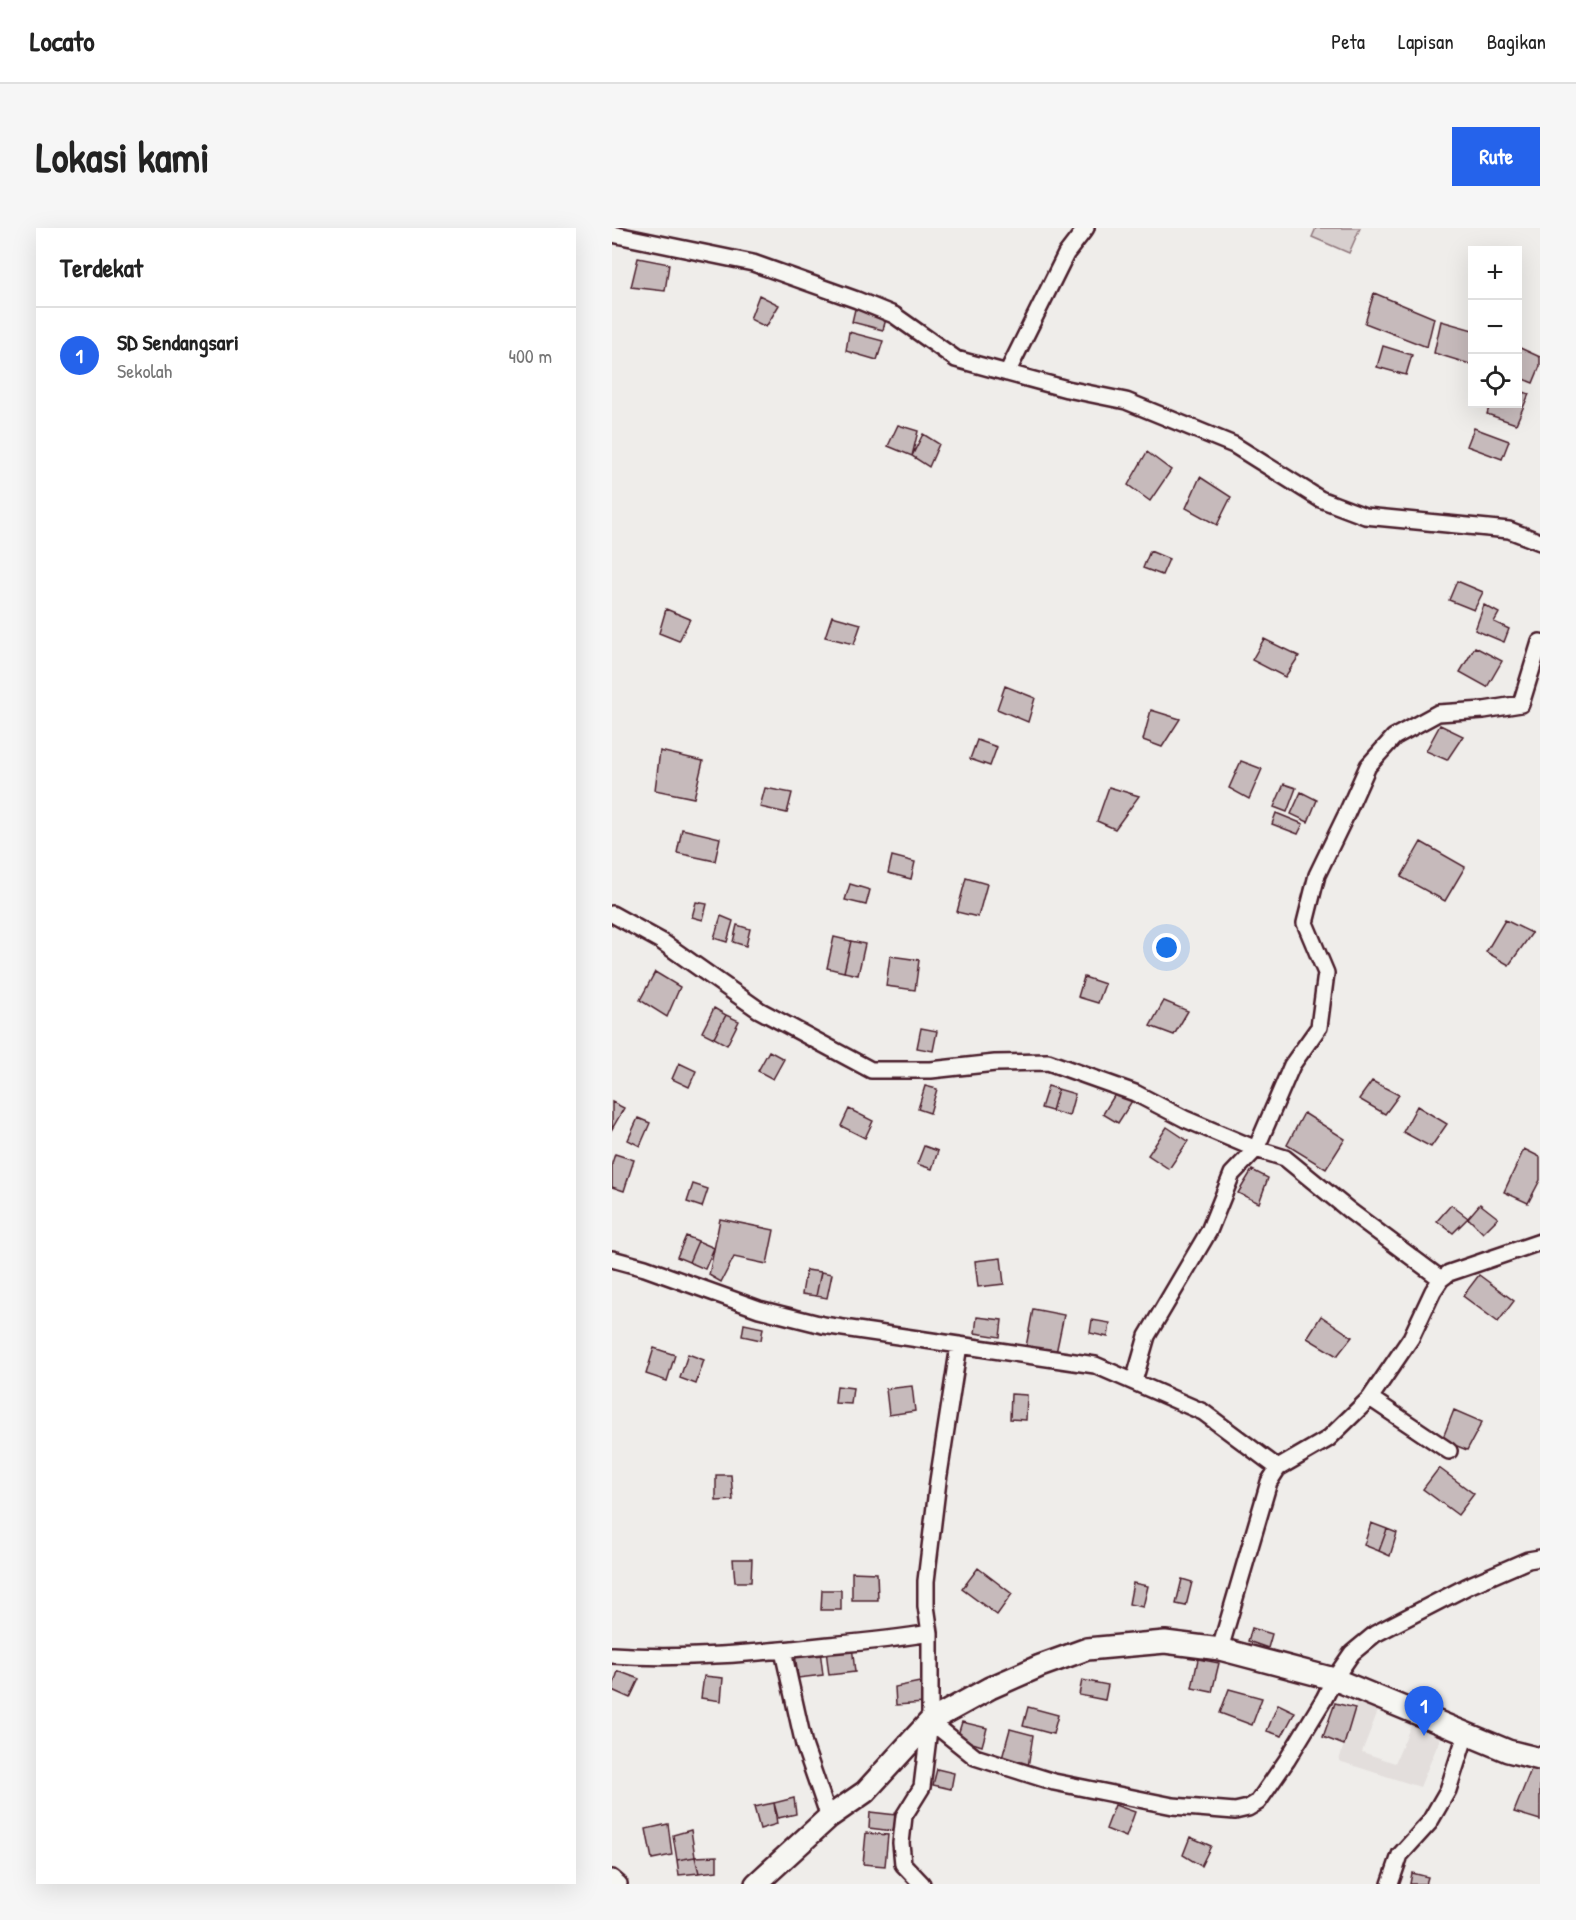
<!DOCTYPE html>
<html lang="id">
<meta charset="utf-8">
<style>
:root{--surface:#fff;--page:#f6f6f6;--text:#222;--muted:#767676;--line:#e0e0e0;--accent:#2563eb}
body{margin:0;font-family:"Patrick Hand",sans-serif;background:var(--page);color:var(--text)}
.controls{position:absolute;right:18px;top:18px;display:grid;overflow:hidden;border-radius:0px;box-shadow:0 6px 24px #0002}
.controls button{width:54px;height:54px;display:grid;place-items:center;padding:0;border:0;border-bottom:2px solid var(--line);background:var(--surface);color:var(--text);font:30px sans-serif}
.you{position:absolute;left:555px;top:720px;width:21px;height:21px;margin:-15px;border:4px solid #fff;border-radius:50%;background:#1a73e8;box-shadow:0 0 0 9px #1a73e833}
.badge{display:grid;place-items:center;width:39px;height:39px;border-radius:50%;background:var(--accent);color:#fff;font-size:20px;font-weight:700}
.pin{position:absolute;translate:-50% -50px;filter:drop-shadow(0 2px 3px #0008)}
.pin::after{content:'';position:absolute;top:32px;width:21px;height:18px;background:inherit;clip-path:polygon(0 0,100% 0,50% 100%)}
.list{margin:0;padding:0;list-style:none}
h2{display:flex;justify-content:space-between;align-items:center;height:78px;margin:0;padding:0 24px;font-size:26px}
h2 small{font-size:20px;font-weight:400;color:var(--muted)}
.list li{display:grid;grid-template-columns:39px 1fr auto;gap:18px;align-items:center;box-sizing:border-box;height:96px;padding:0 24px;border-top:2px solid var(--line)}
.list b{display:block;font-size:22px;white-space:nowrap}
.list p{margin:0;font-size:20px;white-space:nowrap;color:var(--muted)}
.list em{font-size:20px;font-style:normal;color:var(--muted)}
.icon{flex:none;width:33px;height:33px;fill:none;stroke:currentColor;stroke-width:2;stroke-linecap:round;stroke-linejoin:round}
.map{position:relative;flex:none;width:928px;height:1656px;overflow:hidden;border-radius:0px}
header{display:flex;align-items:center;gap:36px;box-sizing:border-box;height:84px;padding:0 30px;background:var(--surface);border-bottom:2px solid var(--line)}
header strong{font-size:28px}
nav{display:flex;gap:33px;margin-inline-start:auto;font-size:21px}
.intro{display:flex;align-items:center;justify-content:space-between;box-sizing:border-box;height:144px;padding:0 36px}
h1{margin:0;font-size:42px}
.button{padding:15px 27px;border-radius:0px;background:var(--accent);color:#fff;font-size:21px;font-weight:700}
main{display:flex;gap:36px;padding:0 36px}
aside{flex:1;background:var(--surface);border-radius:0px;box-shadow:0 6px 24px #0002}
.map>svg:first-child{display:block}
.built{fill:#e3dedc}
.green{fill:#d7cfce;stroke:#90777c;stroke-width:1.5}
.building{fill:#c6babb;stroke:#4a1f2b;stroke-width:1.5}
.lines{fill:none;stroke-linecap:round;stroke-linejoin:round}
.street-casing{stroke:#4a1f2b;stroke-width:20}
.secondary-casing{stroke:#4a1f2b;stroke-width:26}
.street{stroke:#f6f6f2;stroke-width:15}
.secondary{stroke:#f6f6f2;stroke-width:21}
</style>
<header>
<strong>Locato</strong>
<nav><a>Peta</a><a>Lapisan</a><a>Bagikan</a></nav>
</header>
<div class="intro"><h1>Lokasi kami</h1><a class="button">Rute</a></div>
<main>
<aside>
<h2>Terdekat<small></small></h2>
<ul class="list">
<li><span class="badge">1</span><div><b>SD Sendangsari</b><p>Sekolah</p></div><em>400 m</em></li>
</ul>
</aside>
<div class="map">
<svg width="928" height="1656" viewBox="0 0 928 1656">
<rect width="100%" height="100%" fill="#efedea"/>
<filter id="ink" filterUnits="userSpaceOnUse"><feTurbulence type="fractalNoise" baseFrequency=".0167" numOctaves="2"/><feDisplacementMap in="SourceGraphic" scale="12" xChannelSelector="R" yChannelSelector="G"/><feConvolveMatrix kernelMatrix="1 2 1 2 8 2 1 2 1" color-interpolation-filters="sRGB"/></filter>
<g filter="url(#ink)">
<!-- built -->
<path class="built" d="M746 1468 769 1475 750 1524 783 1535 802 1490 833 1499 808 1559 727 1533Z"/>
<!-- green -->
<path class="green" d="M704 0H748L737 25 700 9Z"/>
<!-- building -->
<path class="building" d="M26 30 57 36 53 63 19 59Z
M762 65 822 90 815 119 753 95Z
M147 67 167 77 154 99 138 91Z
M243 81 275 87 271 102 240 94Z
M829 93 861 102V137L822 125Z
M237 104 271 113 265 132 234 123Z
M771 118 800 127 794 147 765 139Z
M906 119 928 129V138L921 155 906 149Z
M906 162 917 166 904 196 875 186 878 176H906Z
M286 197 306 203 300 228 276 218Z
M862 200 897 213 890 231 855 218Z
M311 206 327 216 317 239 300 228Z
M535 224 559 242 538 273 516 257Z
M588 249 619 269 605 297 574 280Z
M538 323 557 331 550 347 531 340Z
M845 353 871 364 862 382 837 372Z
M872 377 887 385 882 394 897 401 892 414 863 402Z
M54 381 78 391 67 413 47 405Z
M220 388 249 396 242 416 213 409Z
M652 411 687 428 673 449 640 432Z
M863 419 890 433 875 459 848 444Z
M393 458 423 470 416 494 385 481Z
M539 482 568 491 550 519 531 512Z
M828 497 851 508 835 532 814 523Z
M365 512 385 519 378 538 358 531Z
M48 523 91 533 82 570 43 562Z
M629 533 650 541 637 571 617 560Z
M672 556 684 560 675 584 662 579Z
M497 559 527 568 503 601 485 593Z
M153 560 180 565 175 585 148 579Z
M689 564 705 572 696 594 679 586Z
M664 585 691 596 686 606 660 596Z
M70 601 108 610 103 633 65 625Z
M809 614 853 639 833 673 789 649Z
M280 628 303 634 299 651 276 645Z
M354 650 375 656 366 689 345 684Z
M238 656 258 662 254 677 233 672Z
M84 674 95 676 91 692 80 689Z
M109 688 121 693 115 714 102 710Z
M893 692 920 705 897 737 874 724Z
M125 697 138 701 134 718 121 714Z
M222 709 239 713 232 744 215 740Z
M239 713 253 716 246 747 232 744Z
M278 728 307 732 303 762 274 758Z
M43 744 68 759 55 789 28 772Z
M472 749 493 756 486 775 466 769Z
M552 773 576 783 562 807 538 798Z
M102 780 114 787 102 810 90 804Z
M114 787 127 793 115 817 102 810Z
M309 800 325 803 321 823 305 820Z
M157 823 172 831 161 851 146 843Z
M67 835 84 843 77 859 60 851Z
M760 853 787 867 773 886 747 871Z
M313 858 325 861 318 885 306 881Z
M436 858 446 861 440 883 429 880Z
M446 861 463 866 457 888 440 883Z
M505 863 520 873 506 895 491 886Z
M0 874 12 880 0 901Z
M805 878 835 896 819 919 791 904Z
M237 881 261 893 253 910 229 898Z
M692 885 733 911 714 941 675 917Z
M26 890 38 895 28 918 16 912Z
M555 899 576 913 557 941 536 927Z
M312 918 326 923 320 941 305 936Z
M912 921 928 929V952L916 975 892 964Z
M3 926 22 932 12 963 0 959V935Z
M640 942 656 950 647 975 626 965Z
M81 956 96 961 90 979 75 974Z
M868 976 886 990 871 1005 856 990Z
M839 977 856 990 841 1005 825 993Z
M108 991 162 1002 155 1036 122 1029 109 1054 97 1047Z
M74 1008 86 1013 77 1034 65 1029Z
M86 1013 102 1020 93 1041 77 1034Z
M389 1030 392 1056 366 1059 363 1033Z
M194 1042 209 1044 204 1068 190 1066Z
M209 1044 220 1046 215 1070 204 1068Z
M867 1047 902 1073 886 1094 851 1068Z
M421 1081 452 1087 444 1125 414 1119Z
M709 1088 740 1109 725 1128 695 1110Z
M365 1089 390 1092 388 1109 363 1105Z
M480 1092 498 1095 496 1109 478 1105Z
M132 1096 151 1100 149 1112 130 1108Z
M42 1120 63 1127 55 1153 34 1146Z
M76 1126 92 1132 84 1156 68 1150Z
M225 1158 241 1160 239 1176 223 1175Z
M300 1158 303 1183 277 1187 274 1161Z
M399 1166 415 1167 414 1192 398 1191Z
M842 1182 870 1194 855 1222 830 1212Z
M827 1240 862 1266 846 1287 811 1261Z
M104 1247H119L121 1272 104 1273Z
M759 1295 775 1301 767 1323 752 1317Z
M775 1301 785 1305 778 1328 767 1323Z
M121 1331H140L139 1354H123Z
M366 1340 400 1366 385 1387 350 1361Z
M240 1344 265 1345 266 1372H240Z
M570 1351 580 1354 574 1378 564 1376Z
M521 1355 536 1358 531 1379 517 1376Z
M210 1362H229V1382H209Z
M640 1400 660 1406 656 1420 636 1413Z
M240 1418 243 1444 217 1447 214 1422Z
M208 1422 211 1447 186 1450 183 1425Z
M586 1431 607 1435 600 1464 580 1460Z
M6 1443 27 1451 18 1470 0 1462Z
M92 1448 111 1450 109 1473 89 1470Z
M470 1452 496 1457 493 1472 467 1467Z
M313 1453V1475L284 1477 283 1459Z
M617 1461 650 1470 640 1497 608 1485Z
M723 1475 743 1480 732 1517 711 1509Z
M666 1476 683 1484 670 1508 655 1503Z
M416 1479 446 1487 441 1506 411 1498Z
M350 1494 375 1500 370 1518 345 1510Z
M398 1501 421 1507 416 1539 389 1534Z
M920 1539 928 1542V1592L902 1584Z
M325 1541 342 1545 339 1561 321 1557Z
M182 1570 184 1586 166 1590 162 1575Z
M162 1575 165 1596 148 1601 142 1579Z
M503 1577 523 1584 514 1609 494 1601Z
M258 1584 284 1587 281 1603 257 1600Z
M56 1596 60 1627 40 1631 34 1601Z
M79 1602 83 1629 65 1632 61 1607Z
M254 1605 276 1607 273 1638 251 1636Z
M578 1609 599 1618 589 1638 571 1627Z
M105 1628V1643L87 1645 83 1629Z
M83 1629 87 1645 67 1647 65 1632Z
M800 1645 816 1649 814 1656H798Z"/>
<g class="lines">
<defs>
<path id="street" d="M0 6 141 35 245 72 282 87 344 131 455 161 514 173 622 217 708 271 753 288 897 302 928 314
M395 145 454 26 474 0
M0 686 49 713 147 782 259 842H319L383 835 436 834 523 865 573 891 644 921 673 930 738 983 829 1051
M0 1031 33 1040 147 1081 211 1097 483 1137 591 1184 666 1240
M522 1153 535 1108 597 1003 620 946 644 921 680 837 707 799 714 745 693 695 705 647 734 587 756 538 782 509 826 485 872 482 909 476 928 414
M758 1170 837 1223
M608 1421 657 1254 666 1240 716 1211 758 1170 799 1110 821 1063 829 1051 837 1045 928 1014
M171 1423 192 1517 217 1589
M0 1427C73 1432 145 1425 217 1417 251 1414 284 1411 318 1405
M318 1493 363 1529 442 1554 561 1578 623 1583 636 1580 646 1574 675 1532 712 1471 722 1451 740 1425 763 1406 856 1358 916 1332 928 1330
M0 1650 7 1656
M310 1656 291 1636 289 1615 292 1588 310 1559 318 1493V1405L314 1378V1353L326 1253 347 1117
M778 1656 788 1627 817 1595 836 1562 854 1506"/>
<path id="secondary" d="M144 1656 217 1589 253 1564 318 1493 378 1460 428 1438 475 1421 553 1414 608 1421 722 1451 896 1523 928 1531"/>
</defs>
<!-- street casing -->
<use href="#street" class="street-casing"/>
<!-- secondary casing -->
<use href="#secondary" class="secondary-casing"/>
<!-- street -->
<use href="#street" class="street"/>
<!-- secondary -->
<use href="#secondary" class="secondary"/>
</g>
</g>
</svg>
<div class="controls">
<button>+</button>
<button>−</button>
<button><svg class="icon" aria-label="locate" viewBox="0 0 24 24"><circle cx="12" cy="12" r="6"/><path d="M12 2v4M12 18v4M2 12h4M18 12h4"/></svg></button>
</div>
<div class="you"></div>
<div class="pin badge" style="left:812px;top:1508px">1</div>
</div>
</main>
